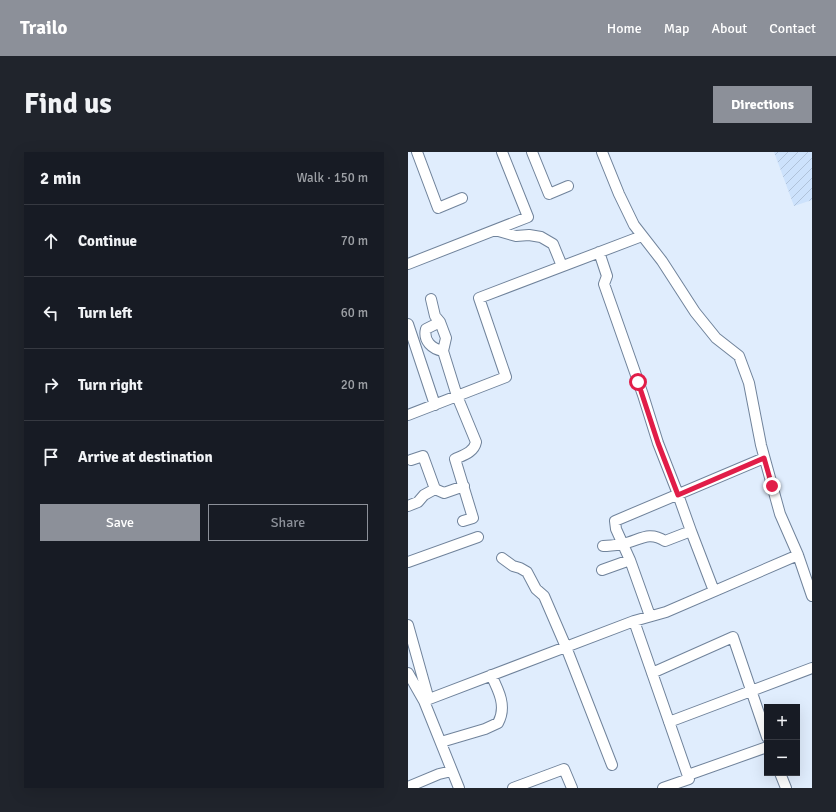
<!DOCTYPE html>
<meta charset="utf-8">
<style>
:root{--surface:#171b24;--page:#20242c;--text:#f1f3f6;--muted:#9ea1a6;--line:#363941;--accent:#8c9099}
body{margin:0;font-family:Signika,sans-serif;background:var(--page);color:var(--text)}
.controls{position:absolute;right:12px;bottom:12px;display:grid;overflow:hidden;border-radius:0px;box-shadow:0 4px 16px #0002}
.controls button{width:36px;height:36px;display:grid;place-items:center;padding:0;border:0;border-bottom:1px solid var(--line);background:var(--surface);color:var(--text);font:20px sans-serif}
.stop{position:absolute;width:12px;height:12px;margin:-9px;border:3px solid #e11d48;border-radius:50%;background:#fff}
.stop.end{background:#e11d48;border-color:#fff;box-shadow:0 1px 4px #0008}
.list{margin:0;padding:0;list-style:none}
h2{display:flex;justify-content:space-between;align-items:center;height:52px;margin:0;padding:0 16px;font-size:17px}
h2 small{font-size:13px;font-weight:400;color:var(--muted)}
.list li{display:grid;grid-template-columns:26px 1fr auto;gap:12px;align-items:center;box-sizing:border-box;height:72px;padding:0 16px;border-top:1px solid var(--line)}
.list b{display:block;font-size:15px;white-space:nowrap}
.list em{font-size:13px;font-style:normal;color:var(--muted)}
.actions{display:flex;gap:8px;padding:12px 16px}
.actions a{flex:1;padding:9px 0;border:1px solid var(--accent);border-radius:0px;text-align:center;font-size:14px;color:var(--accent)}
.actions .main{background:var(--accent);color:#fff}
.icon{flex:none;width:22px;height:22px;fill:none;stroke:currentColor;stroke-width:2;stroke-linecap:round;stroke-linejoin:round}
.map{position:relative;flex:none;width:404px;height:636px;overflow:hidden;border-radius:0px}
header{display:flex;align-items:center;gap:24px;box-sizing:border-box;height:56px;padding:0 20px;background:var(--accent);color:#fff}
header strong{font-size:19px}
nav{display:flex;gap:22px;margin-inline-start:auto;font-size:14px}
.intro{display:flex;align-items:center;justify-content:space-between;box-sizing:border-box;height:96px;padding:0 24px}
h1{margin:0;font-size:28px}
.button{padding:10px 18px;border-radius:0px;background:var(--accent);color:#fff;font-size:14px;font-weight:700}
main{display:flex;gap:24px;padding:0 24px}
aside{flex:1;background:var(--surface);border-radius:0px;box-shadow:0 4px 16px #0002}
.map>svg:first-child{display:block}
.industrial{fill:url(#industrial-furrows)}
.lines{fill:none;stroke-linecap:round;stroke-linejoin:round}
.street-casing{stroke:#70839b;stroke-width:12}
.street{stroke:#fff;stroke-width:10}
.route{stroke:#e11d48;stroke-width:5}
</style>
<header>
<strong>Trailo</strong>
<nav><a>Home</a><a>Map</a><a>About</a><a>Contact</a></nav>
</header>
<div class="intro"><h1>Find us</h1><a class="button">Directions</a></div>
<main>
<aside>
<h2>2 min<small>Walk · 150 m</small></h2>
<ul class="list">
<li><svg class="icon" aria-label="ahead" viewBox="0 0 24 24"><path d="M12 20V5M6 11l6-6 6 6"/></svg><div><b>Continue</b></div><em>70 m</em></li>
<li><svg class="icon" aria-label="left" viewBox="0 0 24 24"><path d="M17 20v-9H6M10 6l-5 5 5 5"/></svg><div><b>Turn left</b></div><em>60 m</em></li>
<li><svg class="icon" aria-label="right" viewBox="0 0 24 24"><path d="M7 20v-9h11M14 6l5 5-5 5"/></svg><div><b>Turn right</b></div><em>20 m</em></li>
<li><svg class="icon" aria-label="arrive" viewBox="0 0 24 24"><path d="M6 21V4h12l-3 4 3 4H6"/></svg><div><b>Arrive at destination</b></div></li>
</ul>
<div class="actions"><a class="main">Save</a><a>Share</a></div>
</aside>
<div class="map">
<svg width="404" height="636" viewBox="0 0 404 636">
<defs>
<pattern id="industrial-furrows" width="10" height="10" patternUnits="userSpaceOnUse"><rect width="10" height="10" fill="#cde2fc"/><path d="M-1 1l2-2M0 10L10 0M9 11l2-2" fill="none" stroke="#b0c2d9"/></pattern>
</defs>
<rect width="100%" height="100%" fill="#e0edfd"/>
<!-- industrial -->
<path class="industrial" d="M366 0H404V48L386 54Z"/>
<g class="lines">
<defs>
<path id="street" d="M9 0 30 56 54 46
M124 0 141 42 160 34
M194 0 211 42 226 73 254 109 287 160 308 186 331 204 341 231 353 293 372 362 390 403 404 444
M87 78 108 84 121 83 133 85 145 92 154 114
M191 100 199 124 196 132 235 243 250 291 268 337 283 379
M0 112 120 65 94 0
M23 147 27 164 32 170 38 186 35 199 49 244 68 290C66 300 56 303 47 307L65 366 55 369
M32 170 18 177C15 189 24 197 35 199
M0 172 27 253
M0 263 98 225 71 146 234 84
M27 337 36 341 56 334
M0 354 10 350 16 343 27 337 15 304 3 308
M195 394C202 394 208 393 214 392 231 389 240 378 257 389L283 379 306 439
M94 406 105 414 112 416 119 420 128 437 136 444 158 495 204 613
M0 410 70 385
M194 418 222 408
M242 464 222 408 208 377 207 369 356 306
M226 469 281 627 255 636
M0 473 19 541 16 549
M0 521 16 549 51 636
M244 521 325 485 359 585
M16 549 226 469 258 460 390 403
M261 570 404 516
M33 590 77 577 90 571C99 555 91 539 83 523
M372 621 378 636
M280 623 359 595
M0 635 31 622 44 619
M105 636 156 617 164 636"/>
</defs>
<!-- street casing -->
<use href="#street" class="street-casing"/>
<!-- street -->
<use href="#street" class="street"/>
</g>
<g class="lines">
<!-- route -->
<path class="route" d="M230 230 250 291 270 343 356 306 364 334"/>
</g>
</svg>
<div class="controls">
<button>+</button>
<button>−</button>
</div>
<div class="stop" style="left:230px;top:230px"></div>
<div class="stop end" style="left:364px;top:334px"></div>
</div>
</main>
